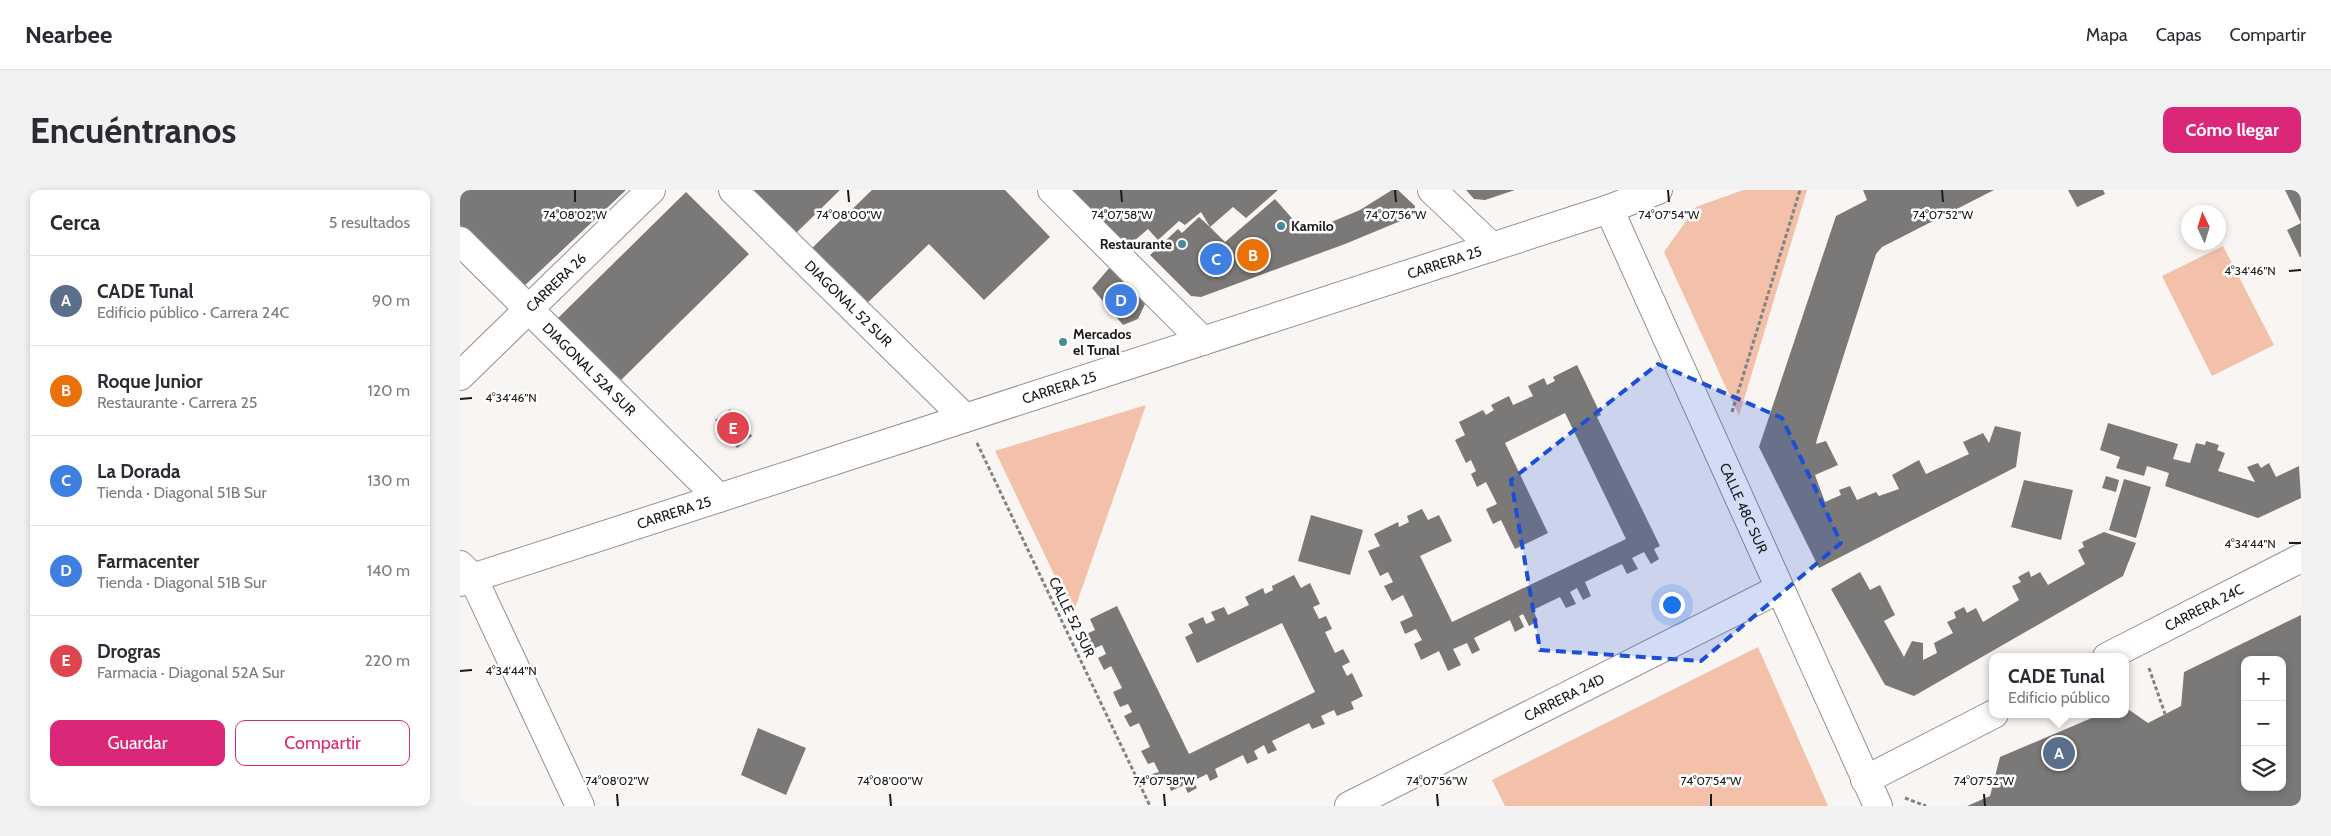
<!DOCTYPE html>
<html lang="es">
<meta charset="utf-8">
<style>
:root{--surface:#fff;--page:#f2f2f3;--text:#2b2b33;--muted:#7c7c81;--line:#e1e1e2;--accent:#db2777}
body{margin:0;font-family:Cabin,sans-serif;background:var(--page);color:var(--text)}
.controls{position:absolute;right:15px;bottom:15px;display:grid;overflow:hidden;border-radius:10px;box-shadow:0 2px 8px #0003}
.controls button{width:45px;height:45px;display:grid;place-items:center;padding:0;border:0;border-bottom:1px solid var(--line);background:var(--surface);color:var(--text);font:25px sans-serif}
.compass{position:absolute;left:1721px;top:15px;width:45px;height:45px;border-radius:50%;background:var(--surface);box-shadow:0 2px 8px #0003;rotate:356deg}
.you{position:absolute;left:1211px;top:414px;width:18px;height:18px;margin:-12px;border:4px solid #fff;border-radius:50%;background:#1a73e8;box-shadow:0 0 0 8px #1a73e833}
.badge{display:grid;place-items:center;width:32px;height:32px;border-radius:50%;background:var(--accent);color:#fff;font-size:16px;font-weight:700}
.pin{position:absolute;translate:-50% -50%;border:2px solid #fff;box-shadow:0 1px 5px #0006}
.popup{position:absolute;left:1529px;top:463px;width:140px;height:65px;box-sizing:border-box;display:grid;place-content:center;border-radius:10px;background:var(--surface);filter:drop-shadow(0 1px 4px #0005);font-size:16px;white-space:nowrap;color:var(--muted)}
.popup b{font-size:19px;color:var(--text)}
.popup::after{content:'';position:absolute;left:50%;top:100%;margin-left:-10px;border:10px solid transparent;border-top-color:var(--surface)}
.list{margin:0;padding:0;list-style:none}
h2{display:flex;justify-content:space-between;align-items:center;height:65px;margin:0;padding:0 20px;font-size:21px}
h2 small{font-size:16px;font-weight:400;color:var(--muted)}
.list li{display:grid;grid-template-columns:32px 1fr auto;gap:15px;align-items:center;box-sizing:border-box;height:90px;padding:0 20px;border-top:1px solid var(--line)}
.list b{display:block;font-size:19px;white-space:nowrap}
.list p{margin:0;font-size:16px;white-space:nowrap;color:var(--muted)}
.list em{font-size:16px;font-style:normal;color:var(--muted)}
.actions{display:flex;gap:10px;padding:15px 20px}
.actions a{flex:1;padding:11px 0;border:1px solid var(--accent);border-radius:10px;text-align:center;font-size:18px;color:var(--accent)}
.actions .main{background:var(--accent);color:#fff}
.icon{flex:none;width:28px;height:28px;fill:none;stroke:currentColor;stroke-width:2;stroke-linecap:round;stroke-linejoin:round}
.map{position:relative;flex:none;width:1841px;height:616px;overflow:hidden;border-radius:10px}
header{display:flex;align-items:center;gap:30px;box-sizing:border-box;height:70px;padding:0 25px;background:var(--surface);border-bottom:1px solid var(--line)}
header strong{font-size:24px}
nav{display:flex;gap:28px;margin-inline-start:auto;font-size:18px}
.intro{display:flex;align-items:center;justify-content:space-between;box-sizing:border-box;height:120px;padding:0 30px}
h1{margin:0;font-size:35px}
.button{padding:12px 22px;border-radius:10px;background:var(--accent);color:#fff;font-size:18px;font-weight:700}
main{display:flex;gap:30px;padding:0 30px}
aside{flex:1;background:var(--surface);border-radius:10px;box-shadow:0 2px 8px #0003}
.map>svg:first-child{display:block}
.green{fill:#f3c0aa}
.building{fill:#7b7977;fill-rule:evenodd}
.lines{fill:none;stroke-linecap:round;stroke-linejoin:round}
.street-casing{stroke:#94918f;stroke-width:30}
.secondary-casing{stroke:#94918f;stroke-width:30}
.path{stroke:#848280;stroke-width:3;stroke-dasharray:4 2.5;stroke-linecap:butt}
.street{stroke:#fff;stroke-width:28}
.secondary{stroke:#fff;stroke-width:28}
.marked{fill:#1d4ed8;fill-opacity:0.2;stroke:#1d4ed8;stroke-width:4;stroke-dasharray:10 6;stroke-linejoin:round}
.ticks{fill:none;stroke:#1b1a19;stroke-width:2}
.poi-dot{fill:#478b99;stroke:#fff;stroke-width:2}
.labels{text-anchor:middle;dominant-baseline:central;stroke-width:5;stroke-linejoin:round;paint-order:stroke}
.poi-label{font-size:14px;font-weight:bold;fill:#1b1a19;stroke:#fff;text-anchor:start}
.street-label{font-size:14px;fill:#1b1a19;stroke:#fff}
.ticks-label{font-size:12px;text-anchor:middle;fill:#1b1a19;stroke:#fff;stroke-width:5;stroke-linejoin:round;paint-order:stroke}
</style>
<header>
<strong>Nearbee</strong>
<nav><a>Mapa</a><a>Capas</a><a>Compartir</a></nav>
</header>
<div class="intro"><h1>Encuéntranos</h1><a class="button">Cómo llegar</a></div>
<main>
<aside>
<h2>Cerca<small>5 resultados</small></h2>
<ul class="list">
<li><span class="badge" style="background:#5c6f8a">A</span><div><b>CADE Tunal</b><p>Edificio público · Carrera 24C</p></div><em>90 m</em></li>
<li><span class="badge" style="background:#e8710a">B</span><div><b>Roque Junior</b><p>Restaurante · Carrera 25</p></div><em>120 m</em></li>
<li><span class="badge" style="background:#3f7fe0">C</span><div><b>La Dorada</b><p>Tienda · Diagonal 51B Sur</p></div><em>130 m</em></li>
<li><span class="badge" style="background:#3f7fe0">D</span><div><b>Farmacenter</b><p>Tienda · Diagonal 51B Sur</p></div><em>140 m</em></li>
<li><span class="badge" style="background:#e0444e">E</span><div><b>Drogras</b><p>Farmacia · Diagonal 52A Sur</p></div><em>220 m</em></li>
</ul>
<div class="actions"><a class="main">Guardar</a><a>Compartir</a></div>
</aside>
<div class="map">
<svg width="1841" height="616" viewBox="0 0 1841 616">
<rect width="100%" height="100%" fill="#f8f5f3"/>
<!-- green -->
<path class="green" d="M1283 0H1347L1279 226 1204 62 1236 17Z
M1763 56 1814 155 1752 186 1702 86Z
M686 215 613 424 535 261Z
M1298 457 1368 616H1045L1032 590Z"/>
<!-- building -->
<path class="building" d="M0 0H166L61 99 0 35Z
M285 0H380L332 47Z
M412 0H545L590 47 524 110 469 54 403 117 349 61Z
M608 0H818L786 28 773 17 750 37 765 52 815 9 845 43 900 20 932 0H938L955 16V25L885 54 741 107 731 106 690 65 718 39 722 43 739 27 750 37 741 22 725 35 719 31 698 50 688 39 666 58Z
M1006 0H1055L1025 10 1014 9Z
M1403 0H1534L1422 57 1416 64 1357 249 1356 254 1366 251 1378 275 1355 285 1365 312 1381 305 1379 300 1390 296 1397 310 1416 302 1419 306 1439 299 1432 285 1459 270 1466 284 1509 264 1503 252 1523 243 1529 253 1535 236 1561 242 1556 277 1359 378 1299 257 1376 26 1407 10Z
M1608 0H1643L1645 4 1617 17Z
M1825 0H1841V33Z
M226 2 289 64 161 190 98 128Z
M1841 33V67H1840L1827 40Z
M651 76 680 102 677 105 685 114 678 129 663 135 632 98Z
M1117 175 1141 225 1137 227 1200 356 1194 359 1199 369 1191 374 1184 362 1172 368 1178 379 1167 384 1162 374 1125 392 1131 406 1123 410 1117 398 1110 402 1116 414 1106 418 1100 407 1073 420 1078 431 1069 436 1063 424 1059 426 1064 437 1055 442 1050 430 1014 448 1020 460 1012 464 1007 453 993 459 1001 475 988 481 979 461 961 470 954 454 962 450 956 439 945 444 940 432 953 426 943 405 932 411 924 396 933 392 928 382 920 386 908 361 920 356 914 344 938 332 939 337 949 332 947 326 962 319 968 330 979 325 992 351 960 366 992 432 1166 349 1105 223 1045 253 1088 343 1055 359 1041 330 1033 334 1026 319 1037 314 1026 292 1017 297 1011 284 1016 281 1011 270 1006 273 995 250 1005 245 999 232 1023 220 1026 225 1034 220 1031 215 1049 206 1053 215 1073 206 1068 196 1084 188 1087 195 1095 191 1093 187Z
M270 219 292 246 277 258 255 230Z
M1648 233 1718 254 1713 269 1730 273 1736 253 1745 255 1746 251 1759 255 1757 260 1765 263 1758 281 1795 292 1787 277 1798 273 1801 278 1809 273 1816 287 1839 276 1841 308 1798 328 1705 296 1709 283 1687 276 1684 286 1656 278 1660 267 1640 260Z
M1646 286 1659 290 1656 302 1642 298Z
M1664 289 1691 297 1676 348 1649 340Z
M1564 290 1613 300 1601 350 1551 337Z
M851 325 903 340 890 385 838 371Z
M1644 342 1676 353 1663 386 1454 506 1425 495 1371 399 1400 382 1410 400 1420 395 1435 425 1424 431 1444 467 1452 451 1463 453V470L1477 463 1474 453 1493 443 1487 432 1496 428 1494 422 1504 417 1507 423 1516 418 1523 432 1559 410 1552 396 1561 392 1558 387 1569 381 1571 387 1580 382 1588 395 1625 374 1618 360 1624 357 1622 352Z
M834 385 841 398 850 393 860 414 853 417 859 429 866 426 872 439 865 442 875 463 883 459 890 472 882 476 887 486 892 483 903 506 891 512 894 519 877 526 874 520 861 526 865 534 852 539 849 533 812 551 817 560 808 564 804 555 794 561 798 569 787 574 783 565 755 579 758 587 750 591 747 584 733 591 737 598 728 603 724 595 711 601 707 591 698 596 692 584 699 582 694 572 688 574 681 561 690 557 679 533 670 537 664 526 672 522 668 514 660 517 653 502 662 498 651 476 644 480 638 468 646 464 642 455 631 460 624 445 635 440 630 429 657 416 729 564 855 502 822 433 737 473 725 447 733 443 728 434 743 427 746 434 755 430 751 422 764 417 768 425 789 415 785 407 803 398 805 404 813 400 812 396Z
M1841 425V616H1507L1530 606 1540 567 1641 524H1665V517L1688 533 1721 516 1724 482ZM1785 470H1822V597H1785Z
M298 538 346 558 326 605 281 585Z"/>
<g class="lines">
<defs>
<g id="street">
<path id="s1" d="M273 0 505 228"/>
<path d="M592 0 743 151"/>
<path id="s2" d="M0 51 259 308"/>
<path id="s3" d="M0 186 191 0"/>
<path d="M0 375 13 388 120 616"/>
<path id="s4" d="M1647 467 1841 368"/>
<path d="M1405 590 1534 524"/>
<path id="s5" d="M889 616 1319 399"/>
</g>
<g id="secondary">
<path d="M972 0 1032 57"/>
<path id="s6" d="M1149 19 1418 616"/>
<path id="s7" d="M0 392 1149 19 1198 0"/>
</g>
</defs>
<!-- street casing -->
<use href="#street" class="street-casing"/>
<!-- secondary casing -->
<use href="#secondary" class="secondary-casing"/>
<!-- path -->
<path class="path" d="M1272 222 1340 0
M517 253 690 616
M1689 478 1705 524
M1445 608 1466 616"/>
<!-- street -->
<use href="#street" class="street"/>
<!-- secondary -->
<use href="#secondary" class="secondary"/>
</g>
<!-- marked area -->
<path class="marked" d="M1198 174 1322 228 1381 353 1241 471 1080 460 1051 290Z"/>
<!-- ticks -->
<path class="ticks" d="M115 0V12M388 0 389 12M661 0 662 12M935 0 936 12M1208 0 1209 12M1482 0 1483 12M1829 81 1841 80M0 209 12 208M1829 353H1841M0 481 12 480M157 604 158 616M430 604 431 616M704 604 705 616M977 604 978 616M1251 604V616M1524 604 1525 616"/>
<!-- markers -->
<g class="poi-dot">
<circle cx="821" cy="36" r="5"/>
<circle cx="722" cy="54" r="5"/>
<circle cx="603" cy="152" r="5"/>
</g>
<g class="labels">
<!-- poi labels -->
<g class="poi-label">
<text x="831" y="36">Kamilo</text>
<text x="712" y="54" text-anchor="end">Restaurante</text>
<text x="613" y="144">Mercados<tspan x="613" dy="16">el Tunal</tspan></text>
</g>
<!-- street labels -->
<g class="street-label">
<text stroke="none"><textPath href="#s7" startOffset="1035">CARRERA 25</textPath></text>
<text stroke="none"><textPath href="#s3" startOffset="134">CARRERA 26</textPath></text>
<text stroke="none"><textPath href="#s1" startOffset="162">DIAGONAL 52 SUR</textPath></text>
<text stroke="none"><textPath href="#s2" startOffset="182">DIAGONAL 52A SUR</textPath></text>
<text stroke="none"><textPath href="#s7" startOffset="630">CARRERA 25</textPath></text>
<text stroke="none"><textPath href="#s6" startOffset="328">CALLE 48C SUR</textPath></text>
<text stroke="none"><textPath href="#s7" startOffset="225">CARRERA 25</textPath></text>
<text stroke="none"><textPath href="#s4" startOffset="109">CARRERA 24C</textPath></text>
<text transform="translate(612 427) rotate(64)">CALLE 52 SUR</text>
<text stroke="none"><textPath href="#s5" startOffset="241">CARRERA 24D</textPath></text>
</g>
</g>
<g class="ticks-label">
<text x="115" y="29">74°08'02"W</text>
<text x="389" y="29">74°08'00"W</text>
<text x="662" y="29">74°07'58"W</text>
<text x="936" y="29">74°07'56"W</text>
<text x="1209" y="29">74°07'54"W</text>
<text x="1483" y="29">74°07'52"W</text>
<text x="1790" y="85">4°34'46"N</text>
<text x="51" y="212">4°34'46"N</text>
<text x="1790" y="358">4°34'44"N</text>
<text x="51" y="485">4°34'44"N</text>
<text x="157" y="595">74°08'02"W</text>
<text x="430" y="595">74°08'00"W</text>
<text x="704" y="595">74°07'58"W</text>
<text x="977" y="595">74°07'56"W</text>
<text x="1251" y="595">74°07'54"W</text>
<text x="1524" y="595">74°07'52"W</text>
</g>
</svg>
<div class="controls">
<button>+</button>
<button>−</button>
<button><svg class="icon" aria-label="layers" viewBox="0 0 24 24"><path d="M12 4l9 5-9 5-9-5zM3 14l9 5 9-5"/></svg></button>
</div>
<svg class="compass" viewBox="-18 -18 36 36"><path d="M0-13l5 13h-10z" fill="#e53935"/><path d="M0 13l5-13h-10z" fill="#7c7c81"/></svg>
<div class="you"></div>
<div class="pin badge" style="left:1599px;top:563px;background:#5c6f8a">A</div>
<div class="popup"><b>CADE Tunal</b>Edificio público</div>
<div class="pin badge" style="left:793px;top:65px;background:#e8710a">B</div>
<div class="pin badge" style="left:756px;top:69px;background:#3f7fe0">C</div>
<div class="pin badge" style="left:661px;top:110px;background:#3f7fe0">D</div>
<div class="pin badge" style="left:273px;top:238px;background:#e0444e">E</div>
</div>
</main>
